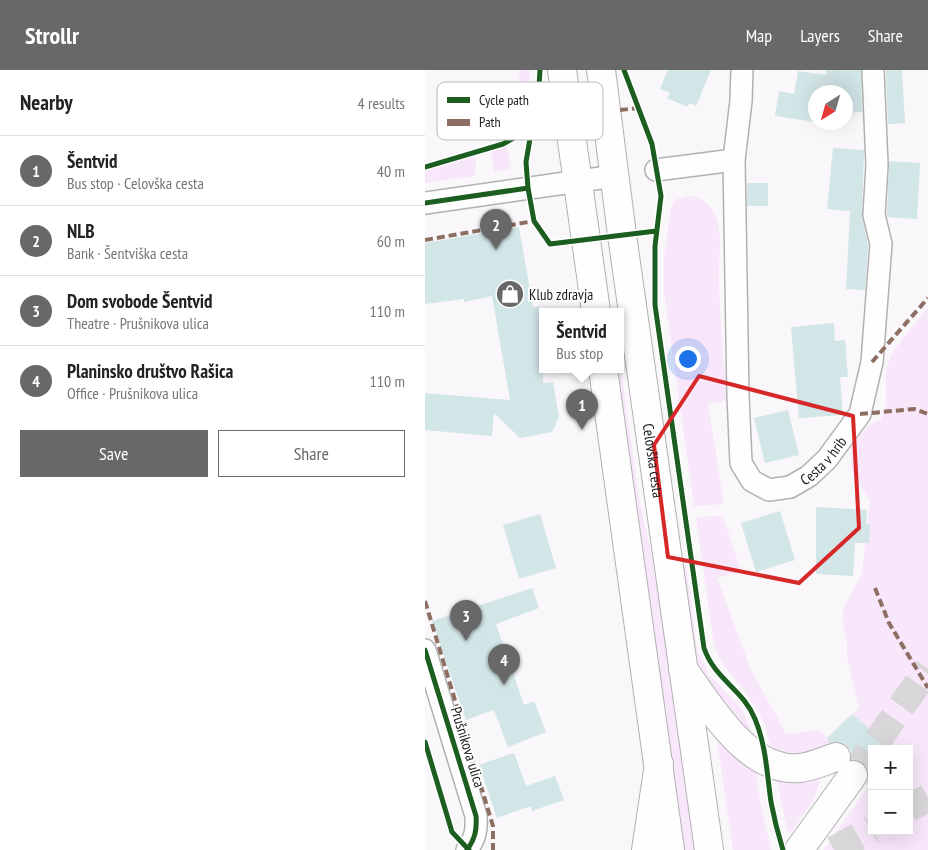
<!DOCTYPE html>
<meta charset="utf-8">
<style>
:root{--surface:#fff;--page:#f6f6f6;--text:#222;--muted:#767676;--line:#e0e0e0;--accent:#696869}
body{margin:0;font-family:"PT Sans Narrow",sans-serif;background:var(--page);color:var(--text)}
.controls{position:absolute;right:15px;bottom:15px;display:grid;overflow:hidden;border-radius:0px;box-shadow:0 5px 20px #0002}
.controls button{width:45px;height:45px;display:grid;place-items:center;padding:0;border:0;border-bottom:1px solid var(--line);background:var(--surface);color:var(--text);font:25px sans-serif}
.compass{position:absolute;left:383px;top:15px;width:45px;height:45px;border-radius:50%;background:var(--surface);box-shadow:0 5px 20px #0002;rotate:217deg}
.you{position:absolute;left:262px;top:288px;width:18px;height:18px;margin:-12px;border:4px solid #fff;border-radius:50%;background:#1a73e8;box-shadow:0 0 0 8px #1a73e833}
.badge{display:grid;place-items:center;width:32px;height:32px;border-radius:50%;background:var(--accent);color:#fff;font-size:16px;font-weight:700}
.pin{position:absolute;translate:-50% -41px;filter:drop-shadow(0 1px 2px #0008)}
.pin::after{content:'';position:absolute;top:26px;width:18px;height:15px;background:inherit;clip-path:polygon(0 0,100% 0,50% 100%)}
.popup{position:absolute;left:114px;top:238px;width:85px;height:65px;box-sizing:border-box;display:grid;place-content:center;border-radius:0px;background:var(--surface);filter:drop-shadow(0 1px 4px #0005);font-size:16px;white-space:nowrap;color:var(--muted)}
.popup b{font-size:19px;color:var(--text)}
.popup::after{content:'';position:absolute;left:50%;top:100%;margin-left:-10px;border:10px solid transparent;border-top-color:var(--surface)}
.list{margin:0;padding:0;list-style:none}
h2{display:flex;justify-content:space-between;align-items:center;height:65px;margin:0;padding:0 20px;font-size:21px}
h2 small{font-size:16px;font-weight:400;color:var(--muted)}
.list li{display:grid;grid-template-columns:32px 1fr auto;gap:15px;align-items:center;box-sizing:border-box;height:70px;padding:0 20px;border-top:1px solid var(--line)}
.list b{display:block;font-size:19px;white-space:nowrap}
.list p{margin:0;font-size:16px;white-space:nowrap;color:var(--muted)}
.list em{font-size:16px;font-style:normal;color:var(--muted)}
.actions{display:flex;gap:10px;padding:15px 20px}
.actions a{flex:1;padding:11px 0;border:1px solid var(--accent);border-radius:0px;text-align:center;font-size:18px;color:var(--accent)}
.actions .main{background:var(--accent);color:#fff}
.map{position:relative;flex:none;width:503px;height:780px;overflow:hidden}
header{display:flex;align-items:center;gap:30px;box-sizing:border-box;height:70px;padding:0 25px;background:var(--accent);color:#fff}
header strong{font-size:24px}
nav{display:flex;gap:28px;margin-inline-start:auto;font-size:18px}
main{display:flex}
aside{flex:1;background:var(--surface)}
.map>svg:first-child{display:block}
.green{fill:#f8e6fa}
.building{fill:#d2e5e7}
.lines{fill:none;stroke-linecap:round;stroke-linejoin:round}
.highway-tunnel{stroke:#d8d6d8;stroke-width:28;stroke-dasharray:28 14;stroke-linecap:butt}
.street-casing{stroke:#b2b1b2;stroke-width:24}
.primary-casing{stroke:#b2b1b2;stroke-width:30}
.highway-casing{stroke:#b2b1b2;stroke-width:30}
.street{stroke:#fefefe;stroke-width:21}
.primary{stroke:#fefefe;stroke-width:28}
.highway{stroke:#fefefe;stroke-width:28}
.quiet{stroke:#8d6e63;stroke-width:4;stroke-dasharray:8 4;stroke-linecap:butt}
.cycleway-casing{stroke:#fff;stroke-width:8}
.cycleway{stroke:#1b5e20;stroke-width:5}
.marked{fill:none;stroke:#d62828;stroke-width:4;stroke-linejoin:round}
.labels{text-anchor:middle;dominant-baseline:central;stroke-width:4;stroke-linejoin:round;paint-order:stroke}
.poi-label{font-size:15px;fill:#1c1b1c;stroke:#fff;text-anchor:start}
.street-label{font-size:15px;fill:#1c1b1c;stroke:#fff}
.key{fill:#fff;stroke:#bbb;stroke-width:1}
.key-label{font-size:14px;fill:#1c1b1c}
</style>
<header>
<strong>Strollr</strong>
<nav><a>Map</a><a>Layers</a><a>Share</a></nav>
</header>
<main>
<aside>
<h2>Nearby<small>4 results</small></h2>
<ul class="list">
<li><span class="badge">1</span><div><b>Šentvid</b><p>Bus stop · Celovška cesta</p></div><em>40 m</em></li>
<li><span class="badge">2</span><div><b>NLB</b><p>Bank · Šentviška cesta</p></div><em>60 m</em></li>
<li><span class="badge">3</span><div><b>Dom svobode Šentvid</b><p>Theatre · Prušnikova ulica</p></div><em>110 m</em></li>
<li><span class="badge">4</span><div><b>Planinsko društvo Rašica</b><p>Office · Prušnikova ulica</p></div><em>110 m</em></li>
</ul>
<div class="actions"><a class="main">Save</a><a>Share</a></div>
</aside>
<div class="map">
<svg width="503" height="780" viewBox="0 0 503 780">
<rect width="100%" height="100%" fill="#f9f7f9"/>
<!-- green -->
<path class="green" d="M95 0H105C102 30 102 51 73 66L94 14Z
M82 76 86 98 69 102 66 81Z
M50 86 51 101 49 106 0 113V101Z
M261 126C273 126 284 132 289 143 299 163 293 189 294 211 295 251 298 290 302 330L283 334 299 434 269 436 239 222V189L246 137 250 130Z
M503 237V780H399L444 716 447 718V761H484V679H460L461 673 427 644 434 638 422 587V574L417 549 420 535 437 504 445 432 427 400 426 377 442 357 456 349 461 336V297L469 280Z
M191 299H196L214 428 233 514 271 780H258Z
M298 446 316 501 292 508 326 600 361 664 394 660 402 668 406 676 388 732 364 764C352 725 352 682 335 645 324 619 298 603 289 575L271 447Z
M255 479 261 496 272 580 284 605 313 635 319 644 327 662 334 726 346 780H308L291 663 270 591Z"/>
<!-- building -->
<path class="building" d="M243 0H286L271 36 264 33 262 37 242 28 245 23 235 19Z
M401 0H436L437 42 420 43V22H390V52L350 46 354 21 369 24 373 1 401 5Z
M461 0H477L480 53 463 54Z
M408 78 439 80 437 145 443 175 440 220 421 219 425 141 402 139Z
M464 91 495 93 492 149 462 147Z
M322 113H343V136H322Z
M94 157 108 237 115 236 118 258V313L128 312 134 347 127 362 95 368 69 343 67 366 0 360V323L85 330 67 226 39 232V229L0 234V173Z
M409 253 410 271 420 270 423 307H415L418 345 374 348 366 257Z
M363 340 374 385 340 393 329 348Z
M391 437 442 440 441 454H445L444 473H430L428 506 391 504Z
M355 441 370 490 331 502 316 453Z
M115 444 131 498 94 509 78 455Z
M107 518 114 538 71 554 99 635 109 631 121 662 83 677 69 640 41 650 7 551Z
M427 644 468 679H447V718L441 714 444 706 442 699 437 693 426 690V681L421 675 413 672 404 673 402 668Z
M89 683 101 716 130 706 139 730 107 741 106 736 72 748 54 695Z"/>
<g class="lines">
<!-- highway-tunnel -->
<path class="highway-tunnel" d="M428 705 503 599
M484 738 503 728
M409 780 447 759"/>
<defs>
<g id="street">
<path id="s1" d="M317 0 316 31 309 90 313 326 316 393 327 411 344 420 365 417 384 406 402 389 435 344 447 292 456 174 449 145 452 95 448 0"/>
<path d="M231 100 309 90"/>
<path d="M0 133 190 106"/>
<path d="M0 580 51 746C52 760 50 769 42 780"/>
</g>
<g id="primary">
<path d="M137 0 171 241"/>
<path id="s2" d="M176 0 197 165 284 780"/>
<path d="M178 299 245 780"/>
</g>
<path id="highway" d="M258 599C284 635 323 703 374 698 387 697 399 691 411 687
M221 780 234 694
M374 780 428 705"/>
</defs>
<!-- street casing -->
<use href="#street" class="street-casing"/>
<!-- primary casing -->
<use href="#primary" class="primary-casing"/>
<!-- highway casing -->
<use href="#highway" class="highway-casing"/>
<!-- street -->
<use href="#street" class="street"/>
<!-- primary -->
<use href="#primary" class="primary"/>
<!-- highway -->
<use href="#highway" class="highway"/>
<!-- quiet -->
<path class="quiet" d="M195 40 213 38
M108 51 130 48
M0 170 109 151
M447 292 503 228
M435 344 489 339 503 344
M450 518 464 553 503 618
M0 531 68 756V780"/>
<defs>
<path id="cycleway" d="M115 0 114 16 101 92 103 118 109 151 125 174 231 161
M199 0 227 74 236 126 230 176V235L279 578C290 610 318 619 330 649 341 675 342 704 346 732 349 748 353 764 358 780
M0 97 78 74 98 63 108 51
M0 133 103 118
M0 580 51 746C52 760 50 769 42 780
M0 672 27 762 44 780"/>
</defs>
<!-- cycleway casing -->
<use href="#cycleway" class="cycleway-casing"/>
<!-- cycleway -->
<use href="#cycleway" class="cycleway"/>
</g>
<!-- marked area -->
<path class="marked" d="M274 306 428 346 434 458 374 513 243 487 229 375Z"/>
<!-- icons -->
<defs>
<symbol id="shop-disc" viewBox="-11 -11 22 22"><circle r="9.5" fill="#696869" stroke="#fff"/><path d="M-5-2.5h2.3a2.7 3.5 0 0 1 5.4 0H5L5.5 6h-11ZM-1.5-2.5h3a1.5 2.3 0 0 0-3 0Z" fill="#fff"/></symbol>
</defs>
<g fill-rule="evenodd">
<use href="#shop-disc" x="69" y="208" width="32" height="32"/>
</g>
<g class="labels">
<!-- poi labels -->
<g class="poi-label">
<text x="104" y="224">Klub zdravja</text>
</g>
<!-- street labels -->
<g class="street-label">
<text stroke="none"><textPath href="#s1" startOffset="498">Cesta v hrib</textPath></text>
<text stroke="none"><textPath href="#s2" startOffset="394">Celovška cesta</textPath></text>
<text transform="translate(43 677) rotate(73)">Prušnikova ulica</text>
</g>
</g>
<!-- legend -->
<rect x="12" y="12" width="166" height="58" rx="8" class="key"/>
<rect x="22" y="27" width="23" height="6" fill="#1b5e20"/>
<rect x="22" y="49" width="23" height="7" fill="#8d6e63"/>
<g class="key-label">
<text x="54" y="35">Cycle path</text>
<text x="54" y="57">Path</text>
</g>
</svg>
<div class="controls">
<button>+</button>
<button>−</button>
</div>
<svg class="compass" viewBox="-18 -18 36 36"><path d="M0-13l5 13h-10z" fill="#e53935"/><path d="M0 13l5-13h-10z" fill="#767676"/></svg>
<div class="you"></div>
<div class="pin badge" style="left:157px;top:360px">1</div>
<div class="popup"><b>Šentvid</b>Bus stop</div>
<div class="pin badge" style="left:71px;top:180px">2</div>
<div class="pin badge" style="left:41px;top:571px">3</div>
<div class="pin badge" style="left:79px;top:615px">4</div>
</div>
</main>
